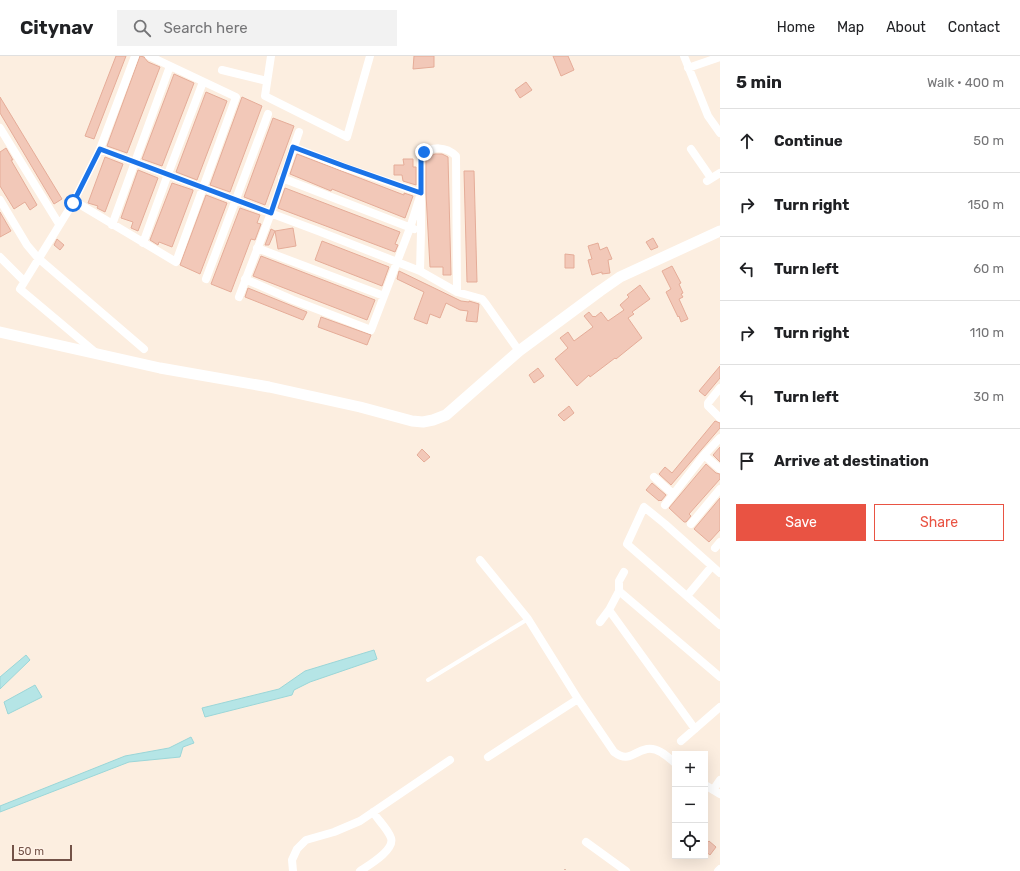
<!DOCTYPE html>
<meta charset="utf-8">
<style>
:root{--surface:#fff;--page:#f2f2f2;--text:#202124;--muted:#757577;--line:#e0e0e0;--accent:#e95343}
body{margin:0;font-family:Rubik,sans-serif;background:var(--page);color:var(--text)}
.controls{position:absolute;right:12px;bottom:12px;display:grid;overflow:hidden;border-radius:0px;box-shadow:0 4px 16px #0002}
.controls button{width:36px;height:36px;display:grid;place-items:center;padding:0;border:0;border-bottom:1px solid var(--line);background:var(--surface);color:var(--text);font:20px sans-serif}
.scale{position:absolute;left:12px;bottom:10px;width:60px;box-sizing:border-box;padding-left:4px;border:2px solid #735247;border-top:0;font-size:11px;line-height:14px;white-space:nowrap;color:#735247;-webkit-text-stroke:3px #fff2e7;paint-order:stroke}
.stop{position:absolute;width:12px;height:12px;margin:-9px;border:3px solid #1a73e8;border-radius:50%;background:#fff}
.stop.end{background:#1a73e8;border-color:#fff;box-shadow:0 1px 4px #0008}
.list{margin:0;padding:0;list-style:none}
h2{display:flex;justify-content:space-between;align-items:center;height:52px;margin:0;padding:0 16px;font-size:17px}
h2 small{font-size:13px;font-weight:400;color:var(--muted)}
.list li{display:grid;grid-template-columns:26px 1fr auto;gap:12px;align-items:center;box-sizing:border-box;height:64px;padding:0 16px;border-top:1px solid var(--line)}
.list b{display:block;font-size:15px;white-space:nowrap}
.list em{font-size:13px;font-style:normal;color:var(--muted)}
.actions{display:flex;gap:8px;padding:12px 16px}
.actions a{flex:1;padding:9px 0;border:1px solid var(--accent);border-radius:0px;text-align:center;font-size:14px;color:var(--accent)}
.actions .main{background:var(--accent);color:#fff}
.icon{flex:none;width:22px;height:22px;fill:none;stroke:currentColor;stroke-width:2;stroke-linecap:round;stroke-linejoin:round}
.map{position:relative;flex:none;width:720px;height:815px;overflow:hidden}
header{display:flex;align-items:center;gap:24px;box-sizing:border-box;height:56px;padding:0 20px;background:var(--surface);border-bottom:1px solid var(--line)}
header strong{font-size:19px}
nav{display:flex;gap:22px;margin-inline-start:auto;font-size:14px}
.search{width:280px;height:36px;background:var(--page);display:flex;align-items:center;gap:10px;box-sizing:border-box;padding:0 14px;border-radius:0px;color:var(--muted);font-size:15px}
main{display:flex}
aside{flex:1;background:var(--surface)}
.map>svg:first-child{display:block}
.water{fill:#b5e5e6;stroke:#9bd6d8}
.building{fill:#f2c8b8;stroke:#e5ac98}
.lines{fill:none;stroke-linecap:round;stroke-linejoin:round}
.path{stroke:#d7ab9b;stroke-width:1.5;stroke-dasharray:1 3;stroke-linecap:butt}
.lane{stroke:#fff;stroke-width:4}
.street{stroke:#fff;stroke-width:8}
.secondary{stroke:#fff;stroke-width:11}
.route{stroke:#1a73e8;stroke-width:5}
</style>
<header>
<strong>Citynav</strong>
<div class="search"><svg class="icon" aria-label="search" viewBox="0 0 24 24"><circle cx="10" cy="10" r="6"/><path d="M15 15l6 6"/></svg>Search here</div>
<nav><a>Home</a><a>Map</a><a>About</a><a>Contact</a></nav>
</header>
<main>
<div class="map">
<svg width="720" height="815" viewBox="0 0 720 815">
<rect width="100%" height="100%" fill="#fceee0"/>
<!-- water -->
<path class="water" d="M374 594 377 603 310 626 294 634 292 639 205 661 202 652 279 633 305 615Z
M26 599 30 604 0 633V621Z
M35 629 42 641 8 658 4 646Z
M191 681 194 687 183 691 180 701 129 706 0 756V750L125 700 169 692Z"/>
<!-- building -->
<path class="building" d="M116 0H126L94 83 85 80Z
M140 0 144 1 148 6 160 11 127 97 107 90Z
M414 0H434V11L413 13Z
M553 0H568L574 14 561 20Z
M174 18 194 27 162 110 142 103Z
M526 26 532 34 520 42 515 34Z
M206 36 227 45 197 124 176 116Z
M0 41 62 143 54 148 0 57Z
M242 41 262 50 230 136 210 129Z
M273 62 294 70 265 149 244 141Z
M6 92 13 104H11L37 149 30 154 25 146 14 153 0 130V96Z
M297 98 404 139V137L413 140 405 162 332 133 331 135 290 118Z
M435 98H442L448 101 451 219H443V211H430L426 138V102Z
M105 101 123 108 105 156 97 152 98 150 88 147Z
M403 103H413V111H416V129L403 125 402 119H394V109H404Z
M138 114 158 122 138 175 131 172 133 166 121 162Z
M464 115H474L477 226H467Z
M172 127 193 134V135L172 191 159 186 158 189 150 184Z
M285 132 400 176 395 188 398 189 395 196 278 152Z
M206 139 227 147 200 218 180 209Z
M240 152 260 159 257 167 261 168 255 184 251 183 231 236 211 228Z
M0 156 11 175 0 181Z
M293 172 296 190 278 193 275 175 269 189H265L271 173 275 175Z
M653 182 658 191 651 194 646 186Z
M57 183 64 189 60 194 54 189Z
M322 185 389 211 382 230 315 204Z
M598 187 600 194 607 191 612 203 608 204 610 217 602 218V216L592 219 588 204 592 203 588 190Z
M565 198 574 199V212H565Z
M261 200 375 244 367 264 253 220Z
M672 210 681 227 679 228 683 237 681 238 683 241 679 243 688 263 681 266 679 260 678 261 666 236 671 233 662 215Z
M399 215 461 245 469 246V245L479 248 477 266 466 265 468 255 460 254 446 247 440 262 430 258 427 268 414 263 424 236 397 223Z
M640 229 650 243 632 256 634 258 628 262 642 282 616 303 615 302 590 321 589 319 577 330 555 303 568 292 560 282 568 276 574 285 593 271 584 260 589 256 593 261 594 260 595 261 601 256 608 265 624 254 620 249 629 241 627 239Z
M248 232 307 256 303 264 245 241Z
M321 261 371 279 367 289 318 271Z
M720 310V322L705 340 699 335Z
M538 312 544 320 534 327 529 319Z
M569 350 574 357 564 365 558 359Z
M715 365 720 367V372L671 429 659 418 665 411 672 417Z
M720 391V406L713 399Z
M422 393 430 401 424 406 417 399Z
M706 408 716 417 720 418V423L689 458 691 460 686 466H684L669 452Z
M652 427 666 439 661 445 660 444 659 445 646 434Z
M720 442V474L709 486 694 473Z
M709 785 716 791 710 799 705 795V789Z"/>
<g class="lines">
<!-- path -->
<path class="path" d="M565 813V815"/>
<!-- lane -->
<path class="lane" d="M428 624 528 563"/>
<!-- street -->
<path class="street" d="M271 0 265 40 347 81 370 0
M684 0 708 60 720 77
M688 12 720 1
M222 14 267 25
M0 72 59 168
M100 93 135 0
M691 93 711 122
M282 122 414 173
M707 125 720 117
M0 144 27 189 38 202 144 293
M74 145 176 206 236 41 149 0
M112 169 170 10
M143 187 168 118 203 26
M257 192 384 240
M0 201 24 225
M420 215 421 176V99C432 90 446 90 456 100L457 236
M206 223 268 58
M245 223 293 244 371 274 410 172 421 137 344 111 293 91
M239 241 271 157 299 76
M95 296 20 233 73 147 100 93 318 175 420 215 457 236 482 243 486 248 519 295
M720 332 708 347V350L720 362
M704 399 720 413
M654 421 673 438
M665 449 704 399 720 382
M691 468 720 433
M715 492 720 486
M480 504 528 563 578 643 614 696C629 707 632 696 647 693 658 691 668 701 675 707
M624 516 619 525V535L720 621
M720 517 665 468 644 451 627 488 720 569
M687 540 712 510
M609 554 695 673
M600 566 609 554 619 535
M681 685 720 651
M488 701 578 643
M705 729 720 738
M713 734 720 724
M586 786 626 815
M293 815 292 804 297 793 306 784 334 776 360 765 450 704
M360 815C369 809 395 794 391 782 388 773 378 764 373 756
M718 815 720 813"/>
<!-- secondary -->
<path class="secondary" d="M0 276 160 312 269 331 360 351 412 365 423 366 433 364 446 359 519 295 600 235 620 221 720 175"/>
</g>
<g class="lines">
<!-- route -->
<path class="route" d="M73 147 100 93 271 157 293 91 344 110 421 137V99L424 96"/>
</g>
</svg>
<div class="controls">
<button>+</button>
<button>−</button>
<button><svg class="icon" aria-label="locate" viewBox="0 0 24 24"><circle cx="12" cy="12" r="6"/><path d="M12 2v4M12 18v4M2 12h4M18 12h4"/></svg></button>
</div>
<div class="scale">50 m</div>
<div class="stop" style="left:73px;top:147px"></div>
<div class="stop end" style="left:424px;top:96px"></div>
</div>
<aside>
<h2>5 min<small>Walk · 400 m</small></h2>
<ul class="list">
<li><svg class="icon" aria-label="ahead" viewBox="0 0 24 24"><path d="M12 20V5M6 11l6-6 6 6"/></svg><div><b>Continue</b></div><em>50 m</em></li>
<li><svg class="icon" aria-label="right" viewBox="0 0 24 24"><path d="M7 20v-9h11M14 6l5 5-5 5"/></svg><div><b>Turn right</b></div><em>150 m</em></li>
<li><svg class="icon" aria-label="left" viewBox="0 0 24 24"><path d="M17 20v-9H6M10 6l-5 5 5 5"/></svg><div><b>Turn left</b></div><em>60 m</em></li>
<li><svg class="icon" aria-label="right" viewBox="0 0 24 24"><path d="M7 20v-9h11M14 6l5 5-5 5"/></svg><div><b>Turn right</b></div><em>110 m</em></li>
<li><svg class="icon" aria-label="left" viewBox="0 0 24 24"><path d="M17 20v-9H6M10 6l-5 5 5 5"/></svg><div><b>Turn left</b></div><em>30 m</em></li>
<li><svg class="icon" aria-label="arrive" viewBox="0 0 24 24"><path d="M6 21V4h12l-3 4 3 4H6"/></svg><div><b>Arrive at destination</b></div></li>
</ul>
<div class="actions"><a class="main">Save</a><a>Share</a></div>
</aside>
</main>
